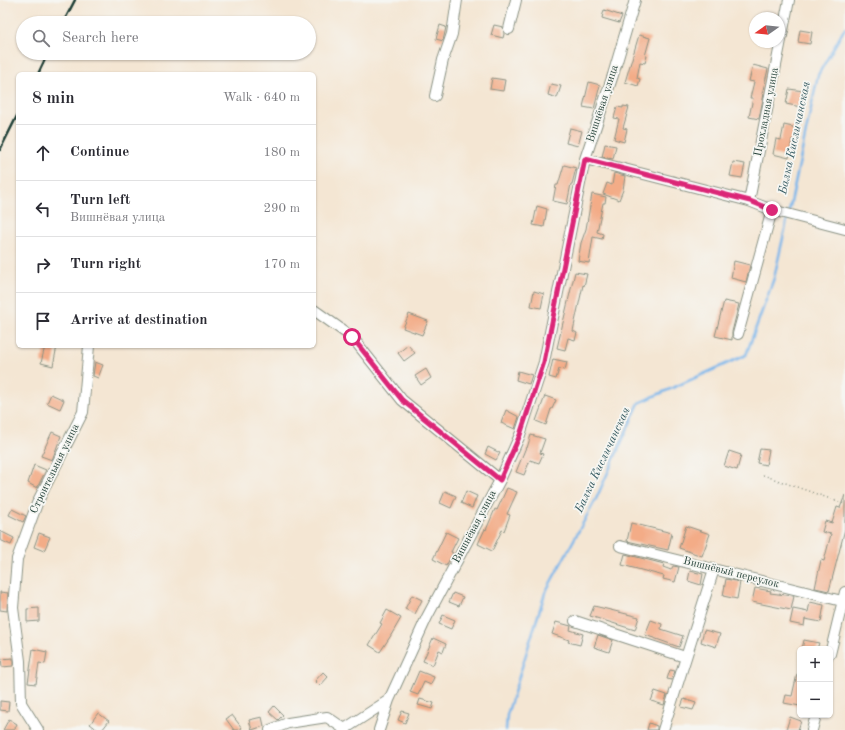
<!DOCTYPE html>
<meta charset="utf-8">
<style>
:root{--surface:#fff;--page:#f2f2f3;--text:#2b2b33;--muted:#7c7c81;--line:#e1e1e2}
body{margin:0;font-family:"Old Standard TT",serif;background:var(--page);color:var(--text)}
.controls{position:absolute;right:12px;bottom:12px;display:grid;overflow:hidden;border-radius:6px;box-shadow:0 1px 3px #0004}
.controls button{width:36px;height:36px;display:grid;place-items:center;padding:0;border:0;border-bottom:1px solid var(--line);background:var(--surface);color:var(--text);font:20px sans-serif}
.compass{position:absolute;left:749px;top:12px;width:36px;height:36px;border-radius:50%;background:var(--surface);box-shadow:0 1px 3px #0004;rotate:256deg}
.stop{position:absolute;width:12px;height:12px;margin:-9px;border:3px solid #db2777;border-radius:50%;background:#fff}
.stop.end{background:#db2777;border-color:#fff;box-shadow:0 1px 4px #0008}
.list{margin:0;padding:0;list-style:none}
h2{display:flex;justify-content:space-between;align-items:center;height:52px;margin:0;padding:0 16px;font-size:17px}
h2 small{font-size:13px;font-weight:400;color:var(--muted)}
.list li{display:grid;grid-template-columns:26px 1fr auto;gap:12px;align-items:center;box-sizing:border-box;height:56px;padding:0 16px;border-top:1px solid var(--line)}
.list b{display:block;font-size:15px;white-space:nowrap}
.list p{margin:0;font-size:13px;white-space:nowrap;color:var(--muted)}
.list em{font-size:13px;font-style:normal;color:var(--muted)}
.icon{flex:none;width:22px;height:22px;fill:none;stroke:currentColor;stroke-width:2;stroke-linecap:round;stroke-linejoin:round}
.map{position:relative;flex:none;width:845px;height:730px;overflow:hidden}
.search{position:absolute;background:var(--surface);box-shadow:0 1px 3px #0004;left:16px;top:16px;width:300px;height:44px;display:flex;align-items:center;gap:10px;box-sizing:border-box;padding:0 14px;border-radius:22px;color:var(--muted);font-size:15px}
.panel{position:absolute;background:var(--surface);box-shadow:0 1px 3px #0004;left:16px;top:72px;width:300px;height:276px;border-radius:6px}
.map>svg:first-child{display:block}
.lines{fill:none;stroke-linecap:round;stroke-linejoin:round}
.stream{stroke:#79b6eb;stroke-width:2.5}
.building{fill:#f3ac87}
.minor-casing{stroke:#8a9284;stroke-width:12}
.path{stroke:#8a9284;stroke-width:1.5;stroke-dasharray:1 3;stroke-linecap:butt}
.minor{stroke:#fff;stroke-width:10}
.rail{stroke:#1f3d34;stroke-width:2.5}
.route{stroke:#db2777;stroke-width:5}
.labels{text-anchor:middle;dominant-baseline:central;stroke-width:3.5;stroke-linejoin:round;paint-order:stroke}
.street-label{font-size:11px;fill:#1f3d34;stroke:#f6f6f2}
.water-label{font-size:12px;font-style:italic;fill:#365b62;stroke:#f6f6f2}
</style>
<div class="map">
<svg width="845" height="730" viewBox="0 0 845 730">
<rect width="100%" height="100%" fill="#f6f6f2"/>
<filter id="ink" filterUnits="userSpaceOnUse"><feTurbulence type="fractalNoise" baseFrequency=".025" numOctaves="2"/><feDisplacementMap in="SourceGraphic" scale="8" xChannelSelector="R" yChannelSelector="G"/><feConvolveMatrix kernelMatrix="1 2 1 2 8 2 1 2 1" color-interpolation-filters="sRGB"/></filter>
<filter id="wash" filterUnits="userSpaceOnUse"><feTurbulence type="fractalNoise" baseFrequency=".012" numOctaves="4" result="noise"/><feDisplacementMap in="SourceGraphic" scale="16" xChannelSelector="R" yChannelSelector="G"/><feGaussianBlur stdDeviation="0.9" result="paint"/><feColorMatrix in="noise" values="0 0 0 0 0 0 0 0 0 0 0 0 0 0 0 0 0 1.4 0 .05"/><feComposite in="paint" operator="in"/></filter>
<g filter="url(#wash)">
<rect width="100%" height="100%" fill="#f4e6d3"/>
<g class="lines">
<!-- stream -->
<path class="stream" d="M789 212 818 75 845 28
M506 730 507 715 545 593 596 499 639 403 746 355 774 278 788 216"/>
</g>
<g id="blocks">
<!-- building -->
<path class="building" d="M604 10 622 16 619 23 602 18Z
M440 25 446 27 443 41 436 39Z
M494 25 503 27 504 34 503 38 491 35Z
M800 30 812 32 810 44 798 42Z
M639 35 650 38 645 56H647L645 63 640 62 637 78 640 79 638 86 625 82Z
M753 65 768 69 762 94H764L759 119 749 117 753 98H750L754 82 749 81Z
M492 78 505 80 503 91 490 89Z
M589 82 600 85 594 109 583 107Z
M551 84 561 86 557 98 548 95Z
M789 89 804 91 801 107 786 104Z
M623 106 629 107 623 128 627 129 624 142 614 139 619 119 614 118 617 107 623 108Z
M784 125 797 128 794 140 792 139 789 158 773 154 776 139 781 140Z
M570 128 582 131 578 146 566 143Z
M605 144 616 146 613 159 602 157Z
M733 162 745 164 742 178 730 176Z
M564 165 576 168 572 184H571L567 204 553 201 556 185H558Z
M614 173 625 176 623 190 619 200 603 194 607 183 612 185Z
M592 194 606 197 605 203H603L597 232 603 234 602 239 593 237 589 263 578 261 581 243 586 229Z
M537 206 547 209 544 227 533 225Z
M734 261 750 265 746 282 731 278Z
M575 272 587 274 584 286 583 285 573 331 577 333 575 340 568 338 565 350 557 348Z
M534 291 544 294 541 308 531 306Z
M724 301 739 304 732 332V340L715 336Z
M409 314 428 321 422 335 403 328Z
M408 345 415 353 404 361 398 353Z
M45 346H57L53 366 41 363Z
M553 359 567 362 565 370 559 369 556 379 549 377Z
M95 362 103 365 98 378 93 376Z
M426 369 431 378 421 385 415 376Z
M518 371 532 375 529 384 516 380Z
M51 394 64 400 60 409 47 403Z
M545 396 556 400 552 409H551L546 425 536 421Z
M506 410 519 417 515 429 501 423Z
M52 432 61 436 52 460 41 456Z
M531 435 545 439 540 453 543 454 539 463 530 460 524 475 516 472 526 447 527 448Z
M488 447 500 453 496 460 485 454Z
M760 449 769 450 766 465 757 463Z
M729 451 741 455 737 470 724 466Z
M34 465 46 470 37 488 28 483Z
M507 488 517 492 507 514 510 515 504 531 502 530 492 551 478 544 485 529 486 530 495 509 497 510Z
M445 491 456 496 451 508 440 503Z
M466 491 477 496 472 508 461 503Z
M845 495V529L829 591 815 588 821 560 824 561 831 534 822 532 825 521 832 523 837 507 840 508Z
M12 509 26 516 23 522 9 515Z
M631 523 672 533 668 550 627 541Z
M686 526 710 534 702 556 679 548Z
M0 531 14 538 11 545 0 540Z
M446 532 458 538 451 552 453 553 446 566 433 559Z
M39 533 50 537 44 551 34 547Z
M625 554 664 564 663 567 671 570 673 566 679 567 675 582 663 579 664 576 622 565Z
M690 571 703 574 701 585 688 581Z
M726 579 740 582 737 599 723 596Z
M755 588 771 591 770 593 794 596 791 610 752 602Z
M0 592 8 593 7 611 0 610Z
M453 593 463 597 459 606 449 602Z
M412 595 422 600 415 614 405 609Z
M810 602 824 605 821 622 805 619 804 626 790 623 793 609 808 612Z
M594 606 639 617 635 630 590 616Z
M39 608V621L27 622V609Z
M387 610 401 618 390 637 380 652 369 645 382 624 380 623Z
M443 615 455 620 451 629 439 624Z
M651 620 662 624 661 629 683 636 679 647 645 635Z
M556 622 571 626 570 630 583 634 580 645 568 642 569 640 552 634Z
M704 630 720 634 716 647 701 642Z
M598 635 613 640 609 652 594 647Z
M433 638 446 644 443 652 439 650 433 665 423 661Z
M804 640 819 643 817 649H802Z
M33 649 47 652 45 664 39 663 36 684 28 683Z
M13 658V666L2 667 1 659Z
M670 670 675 671 672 680 667 679Z
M419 671 434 677 431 685 424 682 418 695 410 692Z
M323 672 328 677 320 686 315 681Z
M797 674H800V706L784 703 786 695 792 696Z
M655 691 667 695 664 705 651 701Z
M420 699 434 703 432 709 418 705Z
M684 699 696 703 693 710 681 707Z
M0 701 9 702 8 711 0 710Z
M274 706 283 715 278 720 269 712Z
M402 711 409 713 405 723 398 720Z
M98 713 109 721 102 730H98L90 724Z
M232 715 242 728 239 730H234L226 719Z
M262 717 264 726 252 730 249 720Z
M790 717 801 721 798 730H786Z
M9 719 17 724 14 730H3Z
M649 723 657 726V730H647Z"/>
</g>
</g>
<g filter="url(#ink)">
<use href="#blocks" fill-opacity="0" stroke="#8a9284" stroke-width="1"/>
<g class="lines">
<defs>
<path id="minor" d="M509 29 516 0
M435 96 443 60 452 34 457 0
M585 159 749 201 772 210 845 229
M749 201 789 0
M314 310 352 337 402 400 500 480
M738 334 772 210
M620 546 842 601
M575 621 685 657
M830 654 845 592
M38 730 21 703 20 661 13 608 17 559 38 501 83 412 89 346
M270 730 288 723 327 717 346 730
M343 730 389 700
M379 730 389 700 427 617 500 480 520 435 544 362 585 159 613 75 635 0
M663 730 714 569
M812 730 816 715"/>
</defs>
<!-- minor casing -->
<use href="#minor" class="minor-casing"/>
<!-- path -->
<path class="path" d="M763 475 845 504"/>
<!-- minor -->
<use href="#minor" class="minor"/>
<!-- rail -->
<path class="rail" d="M63 23 75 0
M38 74 48 53
M0 150 18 114"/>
</g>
</g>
<g class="lines" filter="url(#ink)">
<!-- route -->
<path class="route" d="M352 337 402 400 500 480 520 435 544 362 585 159 750 201 772 210"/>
</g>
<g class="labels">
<!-- street labels -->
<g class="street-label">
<text transform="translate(603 104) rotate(-72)">Вишнёвая улица</text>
<text transform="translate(767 112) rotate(-79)">Прохладная улица</text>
<text transform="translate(55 469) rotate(-64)">Строительная улица</text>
<text transform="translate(475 527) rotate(-62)">Вишнёвая улица</text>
<text transform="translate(731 573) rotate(14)">Вишнёвый переулок</text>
</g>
<!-- water labels -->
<g class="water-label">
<text transform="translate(795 138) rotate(-78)">Балка Кисличанская</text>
<text transform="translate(603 460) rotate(-65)">Балка Кисличанская</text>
</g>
</g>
</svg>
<div class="controls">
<button>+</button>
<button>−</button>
</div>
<svg class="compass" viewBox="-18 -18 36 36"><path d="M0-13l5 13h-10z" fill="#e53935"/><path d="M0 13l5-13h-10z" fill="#7c7c81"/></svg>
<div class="stop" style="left:352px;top:337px"></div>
<div class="stop end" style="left:772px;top:210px"></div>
<div class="search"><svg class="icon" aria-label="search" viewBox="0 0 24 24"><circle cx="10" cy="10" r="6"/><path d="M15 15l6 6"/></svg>Search here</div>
<section class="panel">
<h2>8 min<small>Walk · 640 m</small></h2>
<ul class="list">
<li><svg class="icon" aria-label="ahead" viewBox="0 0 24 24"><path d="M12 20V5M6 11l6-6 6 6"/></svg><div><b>Continue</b></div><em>180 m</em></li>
<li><svg class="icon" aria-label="left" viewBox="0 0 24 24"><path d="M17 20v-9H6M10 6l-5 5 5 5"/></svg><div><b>Turn left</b><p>Вишнёвая улица</p></div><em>290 m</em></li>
<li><svg class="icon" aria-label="right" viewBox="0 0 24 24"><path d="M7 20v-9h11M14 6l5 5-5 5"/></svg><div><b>Turn right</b></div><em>170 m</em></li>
<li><svg class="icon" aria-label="arrive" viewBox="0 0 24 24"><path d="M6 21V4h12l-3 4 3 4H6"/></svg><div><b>Arrive at destination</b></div></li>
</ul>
</section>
</div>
